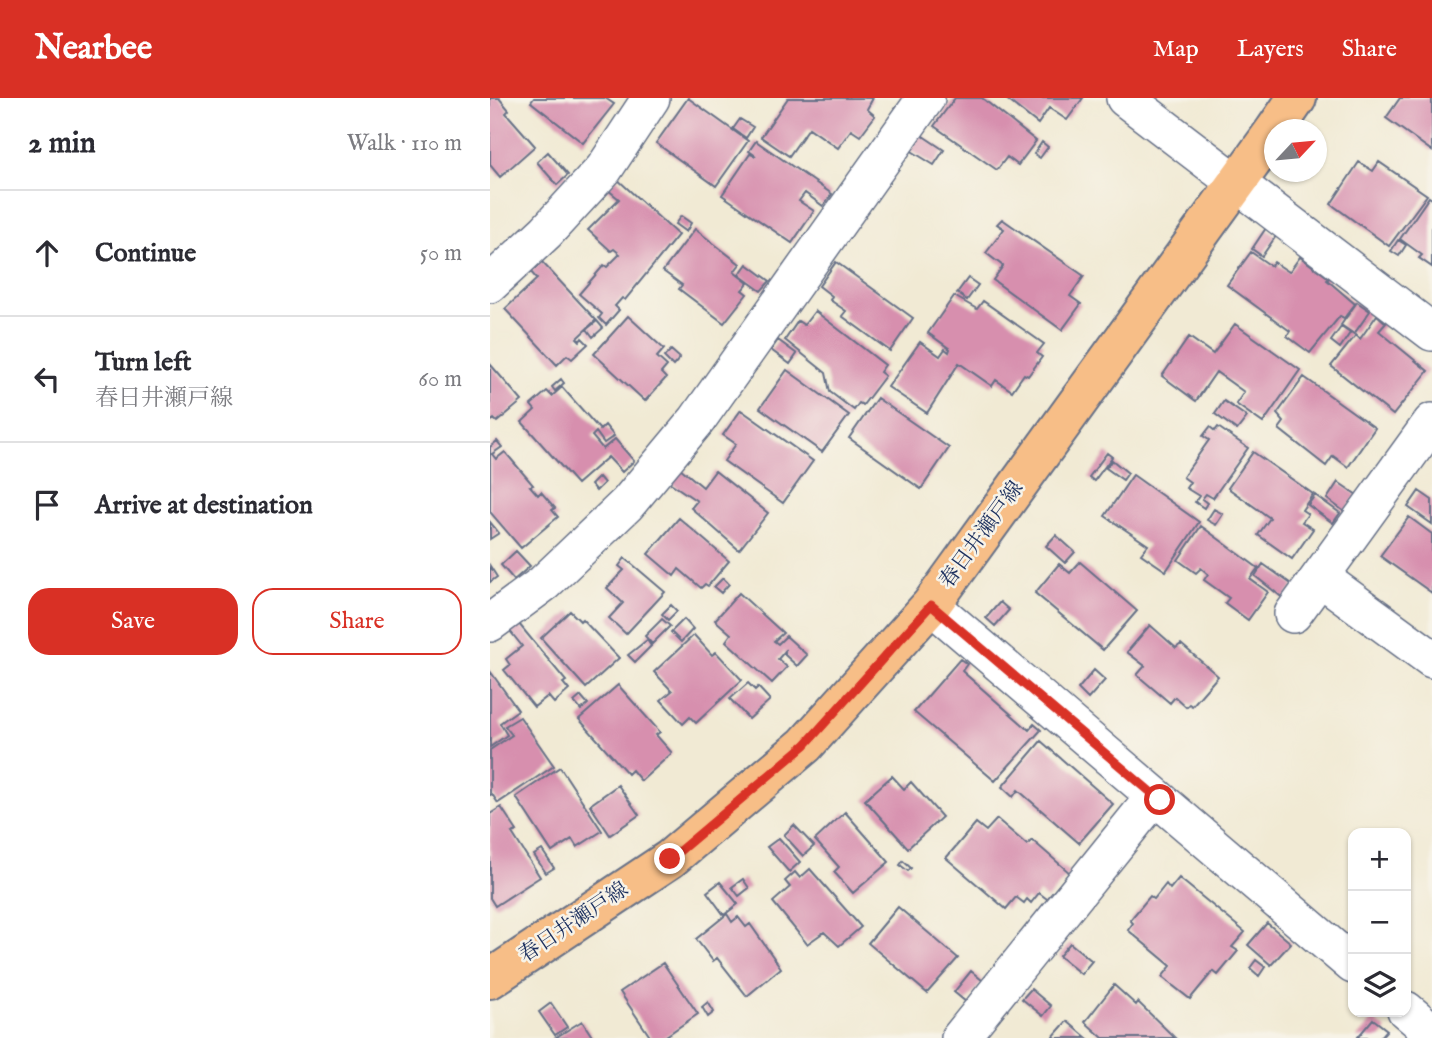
<!DOCTYPE html>
<meta charset="utf-8">
<style>
:root{--surface:#fff;--page:#f2f2f3;--text:#2b2b33;--muted:#7c7c81;--line:#e1e1e2;--accent:#d93025}
body{margin:0;font-family:"IM FELL English","Noto Serif JP",serif;background:var(--page);color:var(--text)}
.controls{position:absolute;right:21px;bottom:21px;display:grid;overflow:hidden;border-radius:14px;box-shadow:0 2px 5px #0004}
.controls button{width:63px;height:63px;display:grid;place-items:center;padding:0;border:0;border-bottom:2px solid var(--line);background:var(--surface);color:var(--text);font:35px sans-serif}
.compass{position:absolute;left:774px;top:21px;width:63px;height:63px;border-radius:50%;background:var(--surface);box-shadow:0 2px 5px #0004;rotate:64deg}
.stop{position:absolute;width:21px;height:21px;margin:-16px;border:5px solid #d93025;border-radius:50%;background:#fff}
.stop.end{background:#d93025;border-color:#fff;box-shadow:0 2px 7px #0008}
.list{margin:0;padding:0;list-style:none}
h2{display:flex;justify-content:space-between;align-items:center;height:91px;margin:0;padding:0 28px;font-size:30px}
h2 small{font-size:23px;font-weight:400;color:var(--muted)}
.list li{display:grid;grid-template-columns:46px 1fr auto;gap:21px;align-items:center;box-sizing:border-box;height:126px;padding:0 28px;border-top:2px solid var(--line)}
.list b{display:block;font-size:26px;white-space:nowrap}
.list p{margin:0;font-size:23px;white-space:nowrap;color:var(--muted)}
.list em{font-size:23px;font-style:normal;color:var(--muted)}
.actions{display:flex;gap:14px;padding:21px 28px}
.actions a{flex:1;padding:16px 0;border:2px solid var(--accent);border-radius:21px;text-align:center;font-size:24px;color:var(--accent)}
.actions .main{background:var(--accent);color:#fff}
.icon{flex:none;width:38px;height:38px;fill:none;stroke:currentColor;stroke-width:2;stroke-linecap:round;stroke-linejoin:round}
.map{position:relative;flex:none;width:942px;height:940px;overflow:hidden}
header{display:flex;align-items:center;gap:42px;box-sizing:border-box;height:98px;padding:0 35px;background:var(--accent);color:#fff}
header strong{font-size:33px}
nav{display:flex;gap:38px;margin-inline-start:auto;font-size:24px}
main{display:flex}
aside{flex:1;background:var(--surface)}
.map>svg:first-child{display:block}
.building{fill:#d78fae}
.lines{fill:none;stroke-linecap:round;stroke-linejoin:round}
.street-casing{stroke:#667087;stroke-width:40}
.primary-casing{stroke:#667087;stroke-width:42}
.street{stroke:#fff;stroke-width:37}
.primary{stroke:#f7be87;stroke-width:38}
.route{stroke:#d93025;stroke-width:9}
.labels{text-anchor:middle;dominant-baseline:central;stroke-width:5;stroke-linejoin:round;paint-order:stroke}
.street-label{font-size:21px;fill:#1b2f5e;stroke:#f7f3e8}
</style>
<header>
<strong>Nearbee</strong>
<nav><a>Map</a><a>Layers</a><a>Share</a></nav>
</header>
<main>
<aside>
<h2>2 min<small>Walk · 110 m</small></h2>
<ul class="list">
<li><svg class="icon" aria-label="ahead" viewBox="0 0 24 24"><path d="M12 20V5M6 11l6-6 6 6"/></svg><div><b>Continue</b></div><em>50 m</em></li>
<li><svg class="icon" aria-label="left" viewBox="0 0 24 24"><path d="M17 20v-9H6M10 6l-5 5 5 5"/></svg><div><b>Turn left</b><p>春日井瀬戸線</p></div><em>60 m</em></li>
<li><svg class="icon" aria-label="arrive" viewBox="0 0 24 24"><path d="M6 21V4h12l-3 4 3 4H6"/></svg><div><b>Arrive at destination</b></div></li>
</ul>
<div class="actions"><a class="main">Save</a><a>Share</a></div>
</aside>
<div class="map">
<svg width="942" height="940" viewBox="0 0 942 940">
<rect width="100%" height="100%" fill="#f7f3e8"/>
<filter id="ink" filterUnits="userSpaceOnUse"><feTurbulence type="fractalNoise" baseFrequency=".0143" numOctaves="2"/><feDisplacementMap in="SourceGraphic" scale="14" xChannelSelector="R" yChannelSelector="G"/><feConvolveMatrix kernelMatrix="1 2 1 2 8 2 1 2 1" color-interpolation-filters="sRGB"/></filter>
<filter id="wash" filterUnits="userSpaceOnUse"><feTurbulence type="fractalNoise" baseFrequency=".00686" numOctaves="4" result="noise"/><feDisplacementMap in="SourceGraphic" scale="28" xChannelSelector="R" yChannelSelector="G"/><feGaussianBlur stdDeviation="1.57" result="paint"/><feColorMatrix in="noise" values="0 0 0 0 0 0 0 0 0 0 0 0 0 0 0 0 0 1.4 0 .05"/><feComposite in="paint" operator="in"/></filter>
<g filter="url(#wash)">
<rect width="100%" height="100%" fill="#f1ead4"/>
<g id="blocks">
<!-- building -->
<path class="building" d="M0 0H9L19 12 16 15 45 48 10 79 0 67Z
M44 0H115L124 6 93 45 41 4Z
M198 0 258 43 226 88 166 45Z
M298 0H383L377 11 385 18 370 38 361 32 348 50 319 30 299 58 271 39Z
M465 0H492L546 43 528 67 517 59 507 72 444 28Z
M515 0H593L577 22 559 10 548 26Z
M910 0H942V53L896 20Z
M250 21 263 29 256 40 243 31Z
M430 36 454 52 444 67 420 52Z
M266 43 342 96 333 108 315 95 309 103 324 113 302 145 232 97 260 56 266 58 259 53Z
M552 44 558 49 550 60 544 56Z
M58 54 78 77 67 87 47 64Z
M869 64 883 73 889 64 937 97 899 148 841 106Z
M126 80 188 137 135 202 132 200 125 208 129 212 116 227 109 220 112 216 89 196 114 167 117 169 130 156 124 151 121 153 98 132 129 101 117 91Z
M939 99 942 101V169L929 160 932 157 910 141Z
M191 118 201 125 196 134 185 126Z
M512 121 594 178 580 198 591 206 572 232 503 182 513 168 496 155 514 131 507 126Z
M776 130 786 138 772 158 762 151Z
M205 131 250 166 244 174 258 185 252 192 257 196 234 225 189 191 192 187 173 173Z
M908 142 916 147 909 158 901 153Z
M761 154 781 168 784 164 799 174 810 159 839 180 837 182 865 206 854 220 850 218 820 255 797 238 800 233 737 187Z
M51 163 106 222 87 240 90 243 92 240 98 246 82 261 77 257 67 267 15 211 47 181 40 173Z
M346 164 423 220 400 253 352 218 356 213 340 202 342 198 329 188Z
M257 166 280 183 271 193 249 177Z
M478 180 488 187 477 202 467 195Z
M464 198 487 211 493 203 554 246 547 255 552 259 538 278 534 276 522 293 506 282 502 288 469 265 437 315 398 289 430 244 450 258 455 251 459 254 460 251 438 235Z
M867 204 880 213 864 236 851 227Z
M325 213 395 267 390 274 395 278 373 307 369 305 364 312 340 294 336 275 295 242 308 223 314 227Z
M887 217 896 225 889 233 938 273 903 317 841 268 866 237 870 241Z
M138 218 174 251 167 259 177 268 171 275 176 280 155 303 104 256Z
M107 223 113 230 103 239 97 231Z
M745 226 810 272 773 325 746 306 754 294 726 274 706 303 672 278 699 239 723 256Z
M851 229 860 235 850 250 841 243Z
M288 242 307 256 300 266 281 252Z
M181 252 190 260 183 268 174 259Z
M0 266 32 303 7 324 4 321 0 324Z
M297 272 359 317 332 354 270 310Z
M814 279 885 330 858 369 843 358 836 368 789 331 794 324 787 316Z
M71 281 74 285 65 293 62 289Z
M72 289 110 332 115 327 124 338 114 345 106 334 102 338 113 351 125 341 144 363 132 374 118 359 87 386 32 324 45 312 41 307 57 293 62 298Z
M387 300 459 350 431 391 359 340Z
M734 303 757 319 747 332 725 316Z
M251 312 323 363 293 405 234 363 246 346 233 337Z
M720 329 725 333 728 329 758 350 723 400 716 396 712 401 717 405 714 410 705 404 709 398 696 390 700 384 693 379 719 342 713 338Z
M7 343 12 349 2 356 6 361 15 354 43 387 40 388 48 397 51 394 65 410 62 412 68 419 31 450 0 414V349Z
M763 354 823 396 812 412 818 416 812 424 823 431 802 461 768 437 780 420 738 390Z
M617 355 622 359 604 383 599 379Z
M622 362 638 375 633 382 616 370Z
M190 370 213 389 225 373 278 415 249 452 201 410 207 403 179 384Z
M643 377 709 424 676 473 651 456 658 447 615 418Z
M109 379 114 385 106 393 101 387Z
M848 384 867 397 855 414 837 401Z
M929 393 942 402V426L918 409Z
M825 397 850 415 843 425 818 407Z
M724 411 733 416 726 427 717 422Z
M919 419 942 436V495L890 458Z
M189 420 239 463 218 488 215 486 211 490 189 471 184 478 158 456Z
M0 424 9 435 0 441Z
M711 428 768 470 760 481 778 494 758 522 735 505 739 500 714 482 718 476 711 470 706 475 688 462Z
M566 437 585 454 575 465 556 448Z
M26 453 40 468 24 482 11 467Z
M135 460 175 494 136 536 119 520 133 505 117 490 134 472 129 468Z
M590 464 647 513 613 552 545 495 569 466 580 475Z
M773 466 804 488 794 501 765 478Z
M0 468 7 479 0 484Z
M233 480 239 486 231 495 224 489Z
M249 495 293 535 284 543 288 546 296 538 317 557 307 568 295 557V553L288 561 297 569 282 585 236 543 241 536 225 522Z
M510 504 519 512 505 528 496 520Z
M181 507 187 513 178 522 172 516Z
M80 513 90 523 92 521 129 560 96 590 51 540Z
M172 521 180 528 162 546 155 538Z
M194 521 203 531 191 544 181 534Z
M29 526 76 583 73 585 79 592 64 605 58 598 44 609 14 572 20 567 16 561 32 548 20 533Z
M660 527 686 550 691 546 728 578 702 608 699 606 696 609 685 599 680 605 647 577 655 568 637 554Z
M204 537 222 557 226 554 252 582 206 625 200 619 193 626 171 602 182 593 164 574Z
M157 542 161 548 145 564 138 557Z
M470 561 477 566 472 573 539 632 544 626 551 632 505 683 424 614Z
M604 572 615 582 598 601 588 591Z
M0 573 28 612 10 625 17 637 0 649Z
M258 585 265 592 268 589 280 602 259 621 240 601Z
M128 587 170 634 166 637 182 655 151 683 142 672 138 676 89 621Z
M91 598 98 606 91 612 84 604Z
M30 619 64 668 8 705 2 696 0 697V652L22 637 15 628Z
M551 643 623 706 589 745 528 692 523 699 512 689Z
M70 669 112 733 87 749 82 741 62 754 26 699Z
M402 678 414 691 421 684 452 719 418 750 375 702Z
M128 687 149 717 120 737 100 707Z
M11 709 27 733 22 735 50 779 5 808 0 800V716Z
M355 714 399 764 363 795 344 774 349 769 325 742Z
M507 721 537 747 542 742 580 775 557 801 549 795 541 805 537 801 534 805 526 799 516 811 456 760 486 725 496 733Z
M304 727 324 748 313 758 294 737Z
M289 740 310 764 299 774 277 749Z
M52 752 64 770 56 775 44 757Z
M413 763 421 770 418 773 410 767Z
M320 771 371 829 349 848 334 834 317 846 283 804 300 789 295 783 305 774 310 780Z
M689 780 755 834 742 849 748 853 728 877 723 873 700 901 672 879 681 868 638 832 643 825 640 822 660 798 664 801 676 786 680 791Z
M253 781 259 790 249 798 242 789Z
M230 784 248 806 234 817 217 794Z
M408 809 468 860 437 895 378 845Z
M237 816 242 824 248 819 256 829 260 826 291 870 257 898 227 860 223 863 206 841Z
M777 825 801 845 781 867 758 847Z
M580 845 602 863 591 876 569 858Z
M766 862 775 869 769 878 760 870Z
M173 865 208 916 173 940H161L130 894Z
M481 873 493 883 476 904 464 894Z
M624 887 646 907 648 904 685 940H613L595 924Z
M541 891 561 908 553 918 532 901Z
M218 904 224 914 218 919 212 909Z
M61 905 77 929 65 937 49 914Z
M883 921 897 932 890 940H867Z
M92 923 103 940H65Z
M577 923 597 940H562Z"/>
</g>
</g>
<g filter="url(#ink)">
<use href="#blocks" fill-opacity="0" stroke="#667087" stroke-width="2"/>
<g class="lines">
<defs>
<path id="street" d="M635 0 942 234
M0 186 56 134 114 71 161 0
M831 480 942 561
M441 507 863 867
M803 516 942 324
M0 525 54 485 137 406 207 322 436 0
M916 912 942 934
M470 940 665 698"/>
<path id="primary" d="M785 32 807 0
M0 881 180 761 315 647 441 507 785 32"/>
</defs>
<!-- street casing -->
<use href="#street" class="street-casing"/>
<!-- primary casing -->
<use href="#primary" class="primary-casing"/>
<!-- street -->
<use href="#street" class="street"/>
<!-- primary -->
<use href="#primary" class="primary"/>
</g>
</g>
<g class="lines" filter="url(#ink)">
<!-- route -->
<path class="route" d="M180 761 315 647 441 507 670 702"/>
</g>
<g class="labels">
<!-- street labels -->
<g class="street-label">
<text transform="translate(492 437) rotate(-54)">春日井瀬戸線</text>
<text transform="translate(84 825) rotate(-34)">春日井瀬戸線</text>
</g>
</g>
</svg>
<div class="controls">
<button>+</button>
<button>−</button>
<button><svg class="icon" aria-label="layers" viewBox="0 0 24 24"><path d="M12 4l9 5-9 5-9-5zM3 14l9 5 9-5"/></svg></button>
</div>
<svg class="compass" viewBox="-18 -18 36 36"><path d="M0-13l5 13h-10z" fill="#e53935"/><path d="M0 13l5-13h-10z" fill="#7c7c81"/></svg>
<div class="stop" style="left:670px;top:702px"></div>
<div class="stop end" style="left:180px;top:761px"></div>
</div>
</main>
